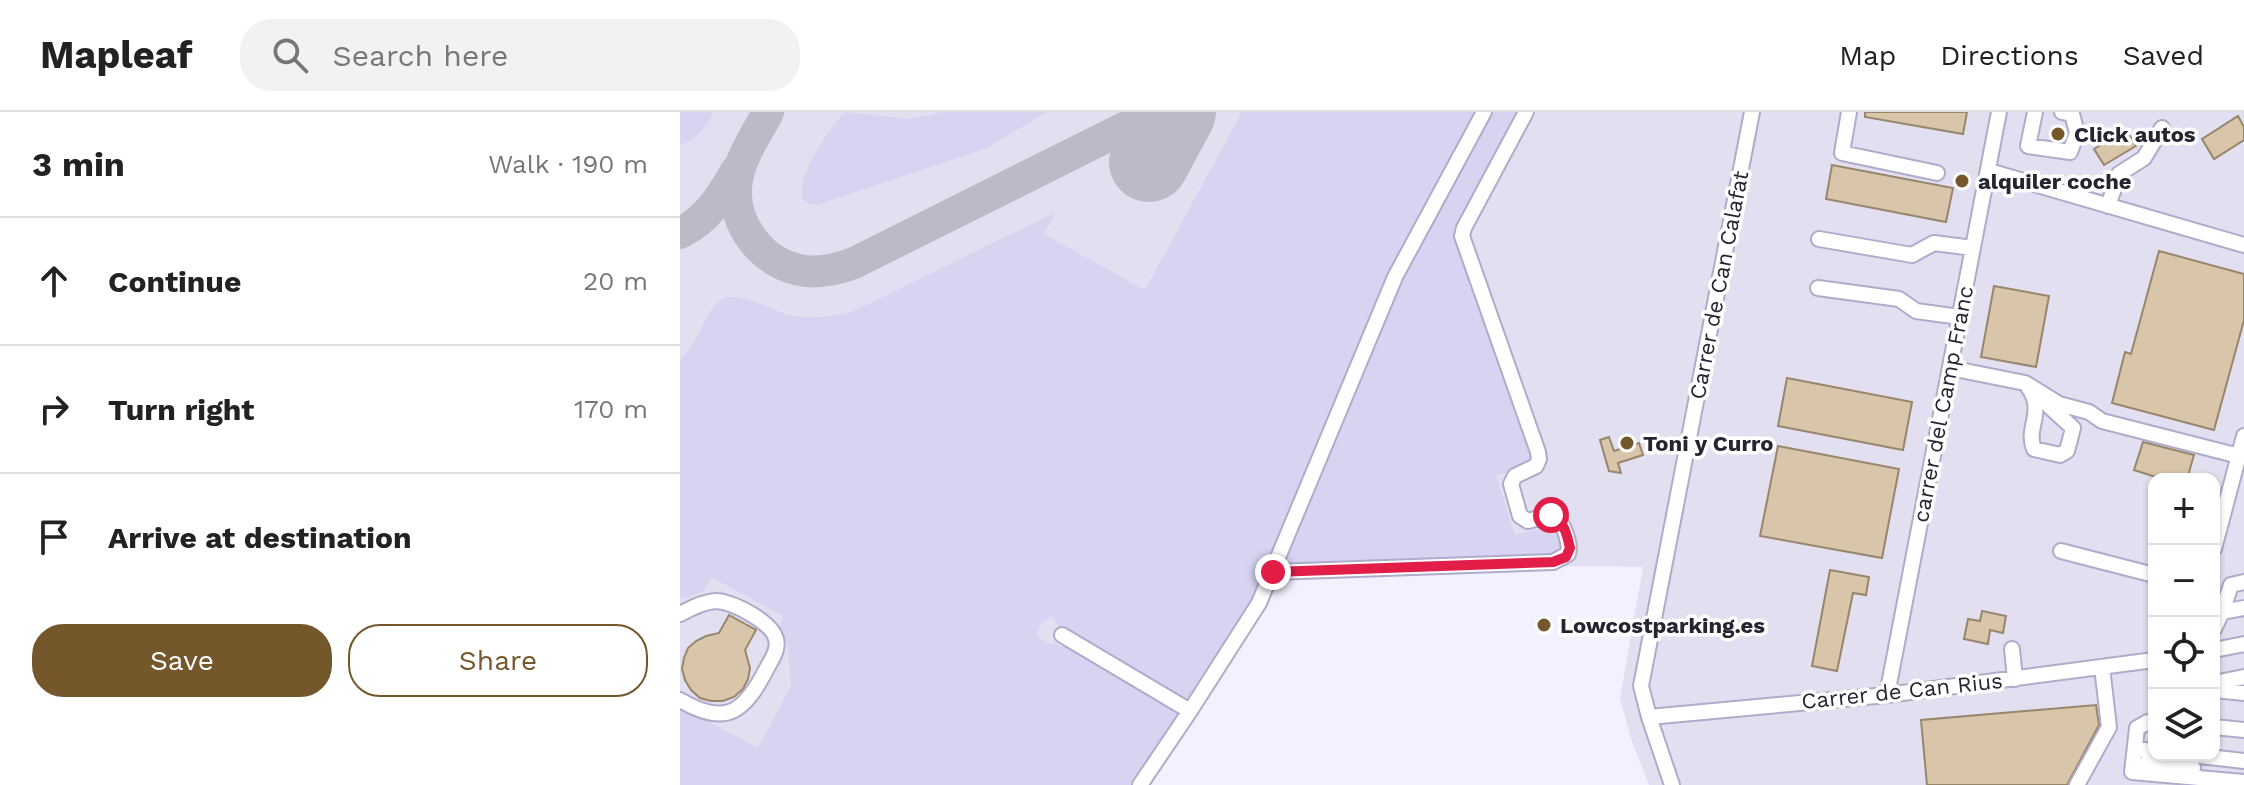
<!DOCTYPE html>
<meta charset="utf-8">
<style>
:root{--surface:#fff;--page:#f2f2f2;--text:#222;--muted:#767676;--line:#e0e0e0;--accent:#74572b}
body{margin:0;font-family:"Work Sans",sans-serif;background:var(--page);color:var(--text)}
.controls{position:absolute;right:24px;bottom:24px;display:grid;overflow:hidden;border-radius:16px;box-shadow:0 2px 6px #0004}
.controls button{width:72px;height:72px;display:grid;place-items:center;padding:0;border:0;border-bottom:2px solid var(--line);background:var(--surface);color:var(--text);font:40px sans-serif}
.stop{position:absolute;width:24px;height:24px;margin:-18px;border:6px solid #e11d48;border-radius:50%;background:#fff}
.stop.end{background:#e11d48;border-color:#fff;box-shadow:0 2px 8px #0008}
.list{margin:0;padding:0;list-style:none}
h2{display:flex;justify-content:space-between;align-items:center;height:104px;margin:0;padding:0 32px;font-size:34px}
h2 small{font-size:26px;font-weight:400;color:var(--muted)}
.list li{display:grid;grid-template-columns:52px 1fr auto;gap:24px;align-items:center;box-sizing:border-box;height:128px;padding:0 32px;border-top:2px solid var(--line)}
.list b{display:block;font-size:30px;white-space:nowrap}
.list em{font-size:26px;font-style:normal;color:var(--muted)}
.actions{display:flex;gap:16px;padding:24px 32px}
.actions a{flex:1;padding:18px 0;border:2px solid var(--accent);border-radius:32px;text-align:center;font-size:28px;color:var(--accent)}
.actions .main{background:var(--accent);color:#fff}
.icon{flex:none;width:44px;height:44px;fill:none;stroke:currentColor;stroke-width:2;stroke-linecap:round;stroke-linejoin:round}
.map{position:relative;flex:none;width:1564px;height:673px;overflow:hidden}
header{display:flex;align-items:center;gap:48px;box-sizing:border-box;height:112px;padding:0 40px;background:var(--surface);border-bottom:2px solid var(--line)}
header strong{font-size:38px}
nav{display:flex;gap:44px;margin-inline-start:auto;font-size:28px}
.search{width:560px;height:72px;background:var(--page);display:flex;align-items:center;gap:20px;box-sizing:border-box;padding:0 28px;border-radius:32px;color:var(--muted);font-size:30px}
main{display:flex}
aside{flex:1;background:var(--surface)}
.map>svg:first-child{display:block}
.built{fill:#e2e0f0;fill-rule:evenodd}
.green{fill:#d7d4f2}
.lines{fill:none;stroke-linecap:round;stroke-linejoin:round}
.taxiway{stroke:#bcbac7;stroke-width:32}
.runway{stroke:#bcbac7;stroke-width:80}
.building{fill:#d9c5a9;stroke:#98866c;stroke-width:2}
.minor-casing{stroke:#afabca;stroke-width:18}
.minor{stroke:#fff;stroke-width:14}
.route{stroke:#e11d48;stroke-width:10}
.poi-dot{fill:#74572b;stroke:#fff;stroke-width:3}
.labels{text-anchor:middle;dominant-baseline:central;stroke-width:7;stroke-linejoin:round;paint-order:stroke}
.poi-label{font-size:22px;font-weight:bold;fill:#262430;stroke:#fff;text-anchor:start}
.street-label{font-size:22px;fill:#262430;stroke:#fff}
</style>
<header>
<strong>Mapleaf</strong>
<div class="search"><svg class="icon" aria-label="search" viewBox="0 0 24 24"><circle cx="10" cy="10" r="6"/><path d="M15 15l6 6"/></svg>Search here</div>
<nav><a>Map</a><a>Directions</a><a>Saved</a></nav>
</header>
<main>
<aside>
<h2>3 min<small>Walk · 190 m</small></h2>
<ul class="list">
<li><svg class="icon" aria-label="ahead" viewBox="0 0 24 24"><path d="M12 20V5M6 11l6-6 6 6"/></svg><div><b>Continue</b></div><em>20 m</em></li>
<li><svg class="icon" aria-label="right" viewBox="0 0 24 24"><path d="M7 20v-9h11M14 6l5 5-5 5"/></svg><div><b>Turn right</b></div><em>170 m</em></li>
<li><svg class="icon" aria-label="arrive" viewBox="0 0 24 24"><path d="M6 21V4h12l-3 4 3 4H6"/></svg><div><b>Arrive at destination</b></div></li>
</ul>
<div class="actions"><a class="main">Save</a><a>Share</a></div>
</aside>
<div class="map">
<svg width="1564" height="673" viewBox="0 0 1564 673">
<rect width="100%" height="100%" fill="#f3f1ff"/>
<!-- built -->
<path class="built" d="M0 0H1564V673H969L951 627 940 586 963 455 903 454 598 466 581 502 469 673H0ZM1474 367H1534V643H1474Z"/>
<!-- green -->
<path class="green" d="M0 0H34C24 19 19 24 0 34Z
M166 0 229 7 263 0H367L305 37 137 93 130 92 122 87C118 59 145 25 161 4Z
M562 0H798L571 495 507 593 381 518 372 504 360 513 357 524 370 532 374 531 381 535 385 529 503 599 454 673H0V595L78 636 111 574 108 535 99 514 103 504 31 465 23 480 0 487V248C6 240 14 232 18 223 24 211 30 194 42 187 58 178 95 200 113 204 134 207 154 205 174 199L376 100 364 122 465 178Z
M809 0H843L781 115 855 342 849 352 816 364 835 423 876 413 886 433 878 445 602 453 721 165Z"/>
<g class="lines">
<!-- taxiway -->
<path class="taxiway" d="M88 0C77 22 61 43 57 68 50 111 82 153 125 159 142 161 158 157 174 151L476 0
M0 121C28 107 41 85 56 59"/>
<!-- runway -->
<path class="runway" d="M469 50 496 0"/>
</g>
<!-- building -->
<path class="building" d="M1185 0H1287L1283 22 1185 5Z
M1558 4 1564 15V28L1534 47 1522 27Z
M1446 18 1456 34 1424 53 1414 37Z
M1152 53 1273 76 1266 110 1146 87Z
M1479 139 1564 162V208L1534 318 1432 291 1445 240 1451 242Z
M1314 174 1369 184 1356 255 1301 245Z
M1107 266 1232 290 1223 338 1098 314Z
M929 325 934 339 959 331 963 343 938 351 941 361 929 359 920 328Z
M1463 330 1514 343 1507 367H1482L1454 358Z
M1098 334 1219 357 1202 446 1080 424Z
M1150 458 1189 465 1186 483 1173 481 1157 559 1132 554Z
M1302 499 1326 504 1323 521 1310 518 1308 532 1284 527 1288 507 1300 509Z
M49 503 76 518 65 538 70 556 68 567 63 577 54 585 43 589H31L20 586 11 578 5 568 2 557 4 546 8 536 16 529 26 524 39 521Z
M1416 593 1419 613 1387 673H1247L1241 608Z"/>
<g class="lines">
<defs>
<path id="minor" d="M1169 0 1162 41 1257 61
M1355 0 1348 34 1390 40 1397 21 1392 2 1382 0
M1309 59 1564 133
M1428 94 1439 62 1464 46 1482 16
M1139 127 1232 143 1254 131 1293 136
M1138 176 1219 187 1236 199 1280 205
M1270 256 1345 271 1379 292 1409 300 1422 309 1559 344
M1348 275C1366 300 1345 315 1354 337L1380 343 1387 339 1393 316 1370 295 1366 289
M1534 437 1564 324
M1381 439 1474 463
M593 460 873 450 888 442C890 434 888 430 886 422 877 397 869 404 848 409L840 404 831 372 835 364 856 354 859 347 858 340 782 124 784 116 846 0
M1542 500 1551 473 1564 470
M0 502C11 496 23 490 35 489 52 489 92 510 96 527 99 537 92 547 87 556 65 599 47 616 0 588
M1534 517 1542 500 1564 496
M382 523 510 599 460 673
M1332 537 1335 567
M1534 538 1564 532
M1534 571 1564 565
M1534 578 1564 581
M1207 583 1319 0
M510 599 579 491 715 165 804 0
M969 605 1207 583 1474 548
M1474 610H1468L1457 616 1452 660 1564 670
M1534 615 1564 618
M1455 637 1474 639
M1512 643 1564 649
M1466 651 1513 656
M992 673 969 605 961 574 1072 0
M1397 673 1429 615 1422 555"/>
</defs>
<!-- minor casing -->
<use href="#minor" class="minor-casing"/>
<!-- minor -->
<use href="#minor" class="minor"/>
</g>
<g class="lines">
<!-- route -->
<path class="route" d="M593 460 873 450 886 445 890 436C887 423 884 408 871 403"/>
</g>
<!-- markers -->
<g class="poi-dot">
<circle cx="1378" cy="22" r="8"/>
<circle cx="1282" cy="69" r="8"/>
<circle cx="947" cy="331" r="8"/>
<circle cx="864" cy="513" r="8"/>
</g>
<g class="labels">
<!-- poi labels -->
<g class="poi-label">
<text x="1394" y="22">Click autos</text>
<text x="1298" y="69">alquiler coche</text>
<text x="963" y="331">Toni y Curro</text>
<text x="880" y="513">Lowcostparking.es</text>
</g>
<!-- street labels -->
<g class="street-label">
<text transform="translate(1039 173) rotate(-79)">Carrer de Can Calafat</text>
<text transform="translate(1263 292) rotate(-79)">carrer del Camp Franc</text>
<text transform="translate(1222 579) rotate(-6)">Carrer de Can Rius</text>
</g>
</g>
</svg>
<div class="controls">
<button>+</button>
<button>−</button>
<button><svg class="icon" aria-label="locate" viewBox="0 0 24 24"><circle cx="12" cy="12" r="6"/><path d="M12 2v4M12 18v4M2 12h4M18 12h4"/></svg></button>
<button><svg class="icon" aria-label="layers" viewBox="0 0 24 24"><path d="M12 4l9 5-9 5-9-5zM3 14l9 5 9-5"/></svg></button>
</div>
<div class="stop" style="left:871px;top:403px"></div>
<div class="stop end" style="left:593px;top:460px"></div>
</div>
</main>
